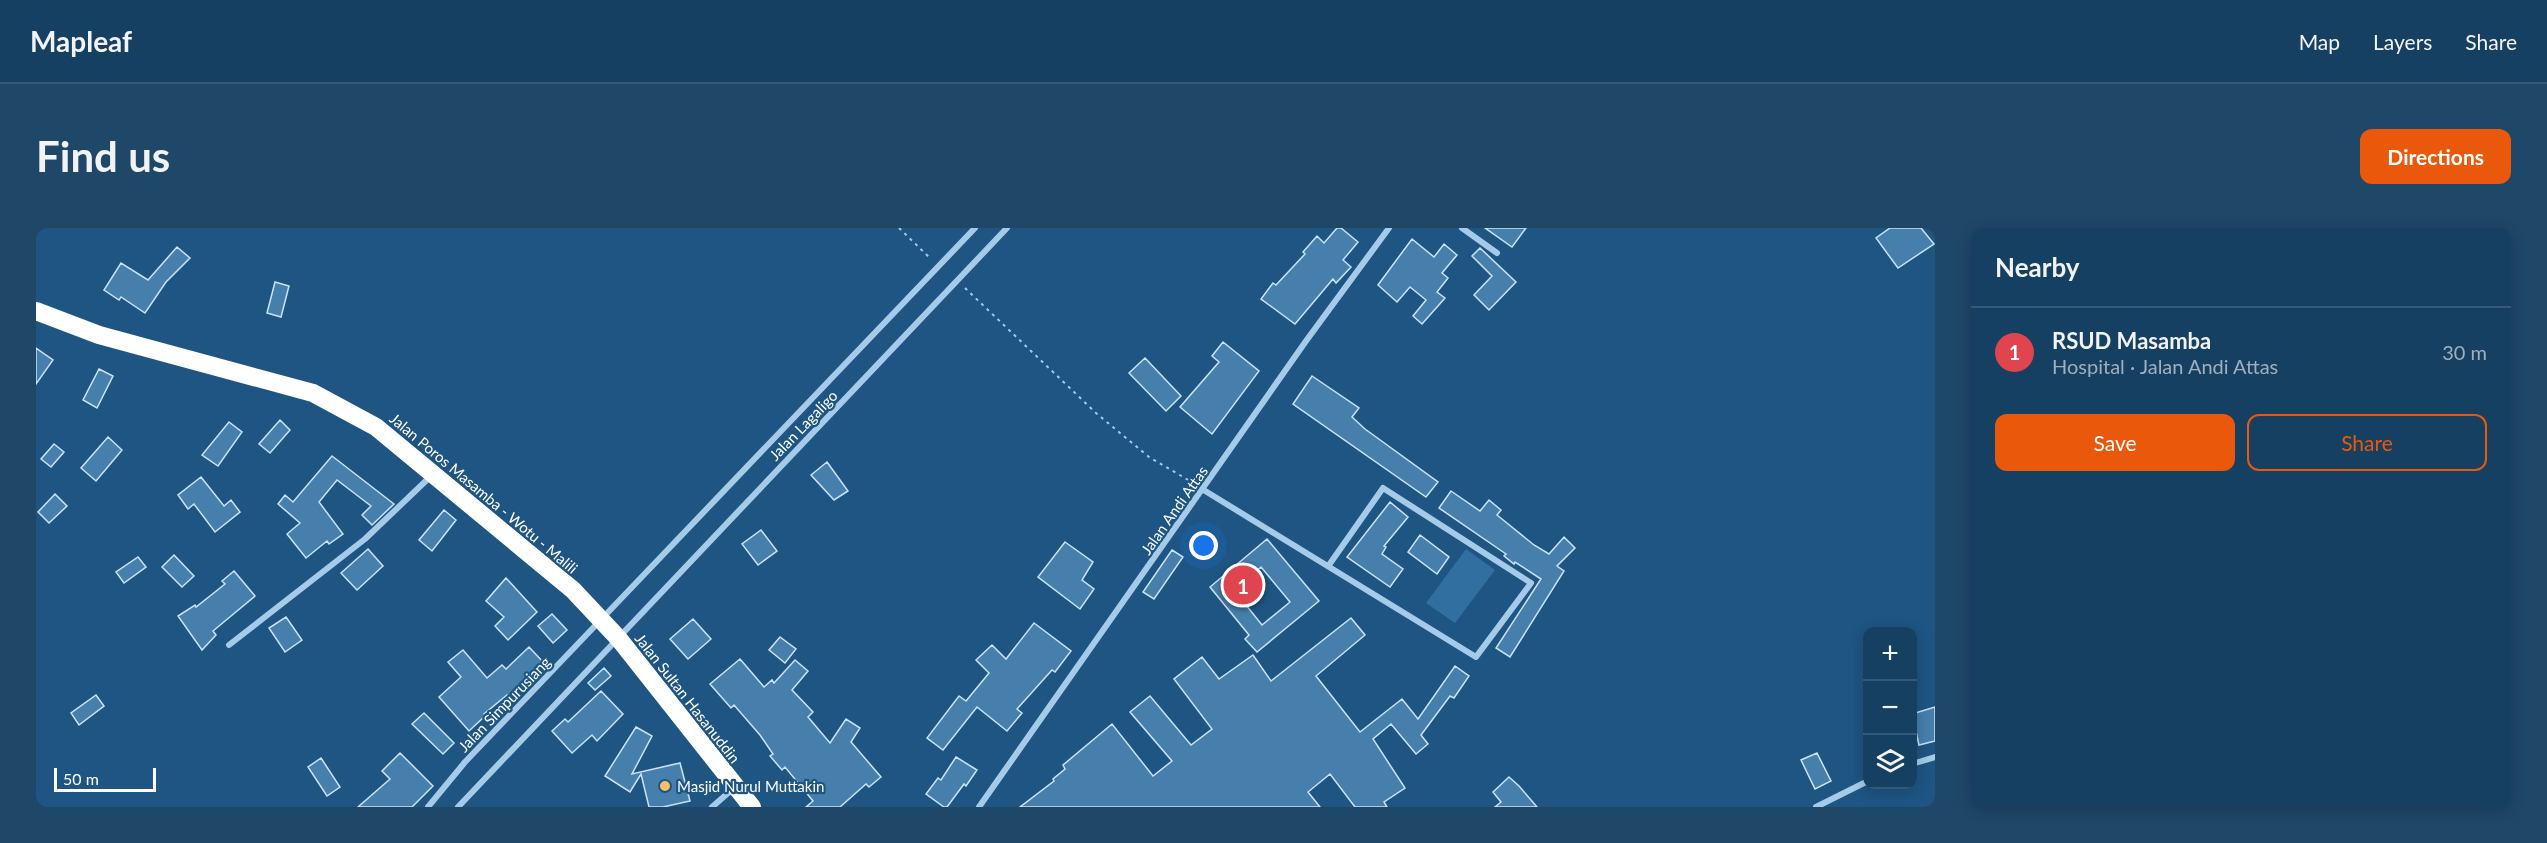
<!DOCTYPE html>
<meta charset="utf-8">
<style>
:root{--surface:#164062;--page:#1f4768;--text:#f1f3f6;--muted:#9eafbe;--line:#355977;--accent:#ea580c}
body{margin:0;font-family:Lato,sans-serif;background:var(--page);color:var(--text)}
.controls{position:absolute;right:18px;bottom:18px;display:grid;overflow:hidden;border-radius:12px;box-shadow:0 3px 15px #0003}
.controls button{width:54px;height:54px;display:grid;place-items:center;padding:0;border:0;border-bottom:2px solid var(--line);background:var(--surface);color:var(--text);font:30px sans-serif}
.scale{position:absolute;left:18px;bottom:15px;width:102px;box-sizing:border-box;padding-left:6px;border:3px solid #fff;border-top:0;font-size:16px;line-height:21px;white-space:nowrap;color:#fff;-webkit-text-stroke:4px #1e5583;paint-order:stroke}
.you{position:absolute;left:1168px;top:318px;width:21px;height:21px;margin:-15px;border:4px solid #fff;border-radius:50%;background:#1a73e8;box-shadow:0 0 0 9px #1a73e833}
.badge{display:grid;place-items:center;width:39px;height:39px;border-radius:50%;background:var(--accent);color:#fff;font-size:20px;font-weight:700}
.pin{position:absolute;translate:-50% -50%;border:3px solid #fff;box-shadow:0 2px 6px #0006}
.list{margin:0;padding:0;list-style:none}
h2{display:flex;justify-content:space-between;align-items:center;height:78px;margin:0;padding:0 24px;font-size:26px}
h2 small{font-size:20px;font-weight:400;color:var(--muted)}
.list li{display:grid;grid-template-columns:39px 1fr auto;gap:18px;align-items:center;box-sizing:border-box;height:90px;padding:0 24px;border-top:2px solid var(--line)}
.list b{display:block;font-size:22px;white-space:nowrap}
.list p{margin:0;font-size:20px;white-space:nowrap;color:var(--muted)}
.list em{font-size:20px;font-style:normal;color:var(--muted)}
.actions{display:flex;gap:12px;padding:18px 24px}
.actions a{flex:1;padding:14px 0;border:2px solid var(--accent);border-radius:12px;text-align:center;font-size:21px;color:var(--accent)}
.actions .main{background:var(--accent);color:#fff}
.icon{flex:none;width:33px;height:33px;fill:none;stroke:currentColor;stroke-width:2;stroke-linecap:round;stroke-linejoin:round}
.map{position:relative;flex:none;width:1899px;height:579px;overflow:hidden;border-radius:12px}
header{display:flex;align-items:center;gap:36px;box-sizing:border-box;height:84px;padding:0 30px;background:var(--surface);border-bottom:2px solid var(--line)}
header strong{font-size:28px}
nav{display:flex;gap:33px;margin-inline-start:auto;font-size:21px}
.intro{display:flex;align-items:center;justify-content:space-between;box-sizing:border-box;height:144px;padding:0 36px}
h1{margin:0;font-size:42px}
.button{padding:15px 27px;border-radius:12px;background:var(--accent);color:#fff;font-size:21px;font-weight:700}
main{display:flex;gap:36px;padding:0 36px}
aside{flex:1;background:var(--surface);border-radius:12px;box-shadow:0 3px 15px #0003}
.map>svg:first-child{display:block}
.green{fill:#326fa1}
.building{fill:#477fac;stroke:#cae3f7;stroke-width:1.5;fill-rule:evenodd}
.lines{fill:none;stroke-linecap:round;stroke-linejoin:round}
.path{stroke:#a5cbe9;stroke-width:2;stroke-dasharray:3 4.5;stroke-linecap:butt}
.street{stroke:#a5cbe9;stroke-width:6}
.highway{stroke:#fff;stroke-width:18}
.poi-dot{fill:#f8be65;stroke:#1e5583;stroke-width:2}
.labels{text-anchor:middle;dominant-baseline:central;stroke-width:4.5;stroke-linejoin:round;paint-order:stroke}
.street-label{font-size:15px;fill:#fff;stroke:#1e5583}
.poi-label{font-size:15px;fill:#fff;stroke:#1e5583;text-anchor:start}
</style>
<header>
<strong>Mapleaf</strong>
<nav><a>Map</a><a>Layers</a><a>Share</a></nav>
</header>
<div class="intro"><h1>Find us</h1><a class="button">Directions</a></div>
<main>
<div class="map">
<svg width="1899" height="579" viewBox="0 0 1899 579">
<rect width="100%" height="100%" fill="#1e5583"/>
<!-- green -->
<path class="green" d="M1430 321 1459 342 1419 395 1390 375Z"/>
<!-- building -->
<path class="building" d="M1301 0H1305L1322 14 1307 32 1315 39 1300 55 1297 51 1259 96 1225 71 1237 55 1240 57 1269 26 1267 24 1281 8 1288 15Z
M1449 0H1490L1476 19Z
M1854 0H1885L1898 16 1862 40 1840 10Z
M1376 11 1398 29 1408 16 1421 27 1406 45 1412 50 1401 64 1409 70 1386 96 1377 88 1390 72 1374 59 1361 74 1342 57Z
M141 19 154 30 130 54 109 85 85 69 83 72 68 62 85 35 112 52Z
M1444 20 1480 54 1453 82 1438 67 1456 48 1436 28Z
M239 54 253 58 245 89 231 85Z
M1187 114 1223 143 1176 206 1144 179 1183 134 1176 128Z
M0 120 17 132 0 156Z
M1109 130 1145 168 1130 183 1093 145Z
M63 141 77 148 61 180 47 172Z
M1276 148 1323 180 1316 189 1329 201 1402 254 1390 269 1257 176Z
M244 192 254 202 234 225 223 216Z
M193 194 206 204 182 238 166 227Z
M72 209 86 222 60 253 45 240Z
M18 216 28 224 15 239 5 231Z
M296 228 358 276 336 297 326 287 335 278 301 252 283 274 307 306 293 316 291 313 270 330 251 306 264 295 242 276 249 267 257 274Z
M791 234 812 263 798 272 775 247Z
M165 249 188 278 195 272 204 284 179 304 158 276 152 281 142 267Z
M1415 263 1444 283 1453 272 1465 282 1461 287 1498 317 1513 326 1528 309 1539 320 1521 338 1528 343 1474 429 1460 420 1505 351 1479 334 1478 336 1468 328 1470 326 1403 280Z
M19 266 31 278 13 295 2 284Z
M1354 274 1372 289 1348 318 1350 319 1346 326 1367 341 1354 359 1311 329Z
M408 282 420 292 396 323 383 312Z
M725 302 741 323 722 337 706 316Z
M1384 307 1413 329 1401 346 1372 324Z
M1231 311 1283 373 1221 424 1209 411 1213 407 1174 359ZM1225 339 1254 374 1226 397 1198 362Z
M1029 314 1057 334 1046 352 1058 361 1044 381 1002 349Z
M332 321 347 338 321 362 305 345Z
M1136 322 1147 329 1118 371 1107 364Z
M138 327 158 348 146 359 126 339Z
M102 329 110 339 88 355 80 344Z
M198 343 219 368 177 403 180 407 166 422 142 388 159 377 160 379 189 356 186 353Z
M470 350 501 384 472 412 459 398 468 389 450 373Z
M516 386 531 402 517 415 502 398Z
M250 389 266 412 249 424 233 400Z
M1315 390 1329 407 1280 448 1324 504 1366 471 1382 491 1419 438 1433 448 1418 470 1414 468 1385 507 1392 516 1380 526 1355 496 1337 511 1369 560 1348 574 1351 579H1319L1294 546 1272 564 1284 579H984L1018 553 1017 551 1029 541 1027 537 1076 496 1117 548 1136 533 1094 484 1114 468 1155 517 1176 501 1138 451 1166 429 1183 451 1217 427 1235 453Z
M657 391 675 411 652 431 634 411Z
M998 395 1035 423 1019 444 1016 442 981 481 986 485 971 503 941 479 907 522 891 510 923 468 930 473 953 445 940 432 956 417 970 431Z
M744 409 760 421 749 435 733 422Z
M493 419 508 435 485 460 473 469 471 467 448 486 449 488 433 503 403 469 425 449 412 434 427 422 451 450 466 437 470 441Z
M704 431 728 459 736 452 738 455 759 432 772 443 756 462 777 484 772 489 794 515 810 491 824 500 815 514 845 549 833 559 830 556 804 579H770L777 573 749 539 746 542 734 528 737 526 724 507 698 477 695 480 674 456Z
M568 440 575 448 559 462 552 455Z
M565 463 587 486 561 513 556 507 536 525 516 503 529 491 532 494Z
M60 467 68 478 43 497 35 485Z
M1899 479V513L1883 517 1876 486Z
M388 485 418 515 407 526 376 496Z
M600 499 616 508 596 546 644 535 654 573 627 579H613L605 546 594 564 569 548Z
M364 525 397 558 376 579H322L354 551 346 543Z
M1781 525 1795 553 1779 561 1765 532Z
M920 529 941 542 930 558 928 556 911 579H908L890 566 902 550 905 552Z
M285 530 304 559 291 568 272 539Z
M1473 549 1483 558 1501 579H1459L1465 574 1457 564Z"/>
<g class="lines">
<!-- path -->
<path class="path" d="M863 0 895 31
M929 60 1060 185 1113 229 1159 256"/>
<!-- street -->
<path class="street" d="M1426 0 1461 25
M1166 261 1440 429 1495 355 1347 260 1293 337
M193 417 329 311 395 248
M1876 536 1899 529
M392 579 429 534 939 0
M422 579 971 0
M676 579 699 559
M943 579 1270 113 1353 0
M1780 579 1832 553"/>
<!-- highway -->
<path class="highway" d="M0 83 63 107 277 165 340 199 537 362 583 411 716 579"/>
</g>
<!-- markers -->
<circle class="poi-dot" cx="629" cy="558" r="6"/>
<g class="labels">
<!-- street labels -->
<g class="street-label">
<text transform="translate(767 197) rotate(-46)">Jalan Lagaligo</text>
<text transform="translate(448 265) rotate(40)">Jalan Poros Masamba - Wotu - Malili</text>
<text transform="translate(1138 282) rotate(-55)">Jalan Andi Attas</text>
<text transform="translate(652 470) rotate(52)">Jalan Sultan Hasanuddin</text>
<text transform="translate(468 476) rotate(-46)">Jalan Simpurusiang</text>
</g>
<!-- poi labels -->
<g class="poi-label">
<text x="641" y="558">Masjid Nurul Muttakin</text>
</g>
</g>
</svg>
<div class="controls">
<button>+</button>
<button>−</button>
<button><svg class="icon" aria-label="layers" viewBox="0 0 24 24"><path d="M12 4l9 5-9 5-9-5zM3 14l9 5 9-5"/></svg></button>
</div>
<div class="scale">50 m</div>
<div class="you"></div>
<div class="pin badge" style="left:1207px;top:357px;background:#e0444e">1</div>
</div>
<aside>
<h2>Nearby<small></small></h2>
<ul class="list">
<li><span class="badge" style="background:#e0444e">1</span><div><b>RSUD Masamba</b><p>Hospital · Jalan Andi Attas</p></div><em>30 m</em></li>
</ul>
<div class="actions"><a class="main">Save</a><a>Share</a></div>
</aside>
</main>
